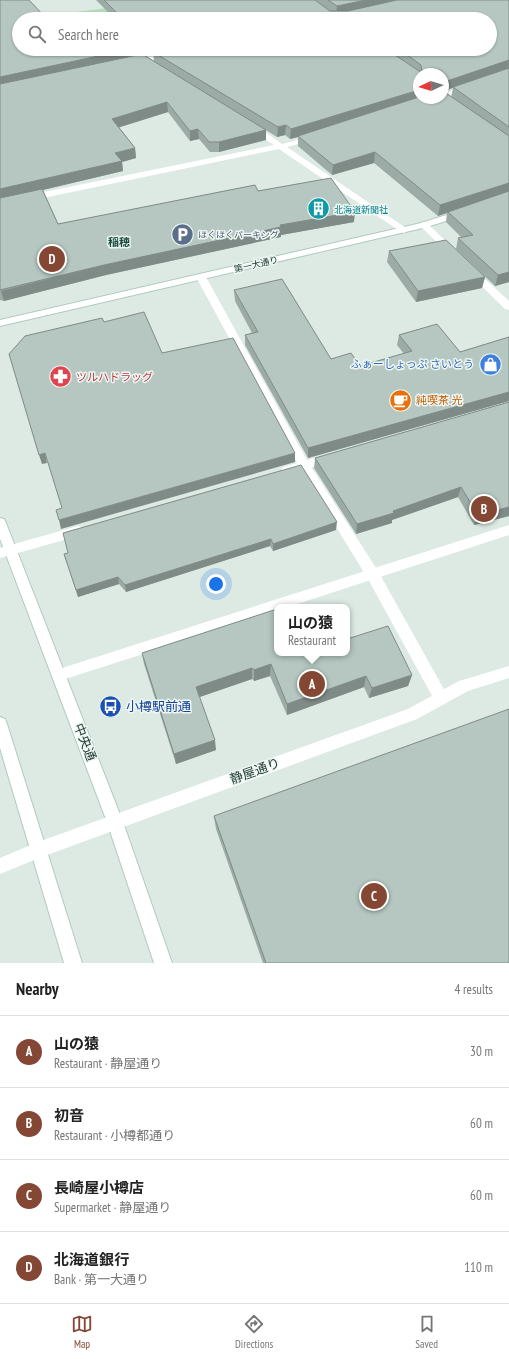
<!DOCTYPE html>
<meta charset="utf-8">
<style>
:root{--surface:#fff;--page:#f2f2f2;--text:#222;--muted:#767676;--line:#e0e0e0;--accent:#834734}
body{margin:0;font-family:"PT Sans Narrow","Noto Sans JP",sans-serif;background:var(--page);color:var(--text)}
.compass{position:absolute;left:413px;top:68px;width:36px;height:36px;border-radius:50%;background:var(--surface);box-shadow:0 1px 3px #0004;rotate:266deg}
.you{position:absolute;left:216px;top:584px;width:14px;height:14px;margin:-10px;border:3px solid #fff;border-radius:50%;background:#1a73e8;box-shadow:0 0 0 6px #1a73e833}
.badge{display:grid;place-items:center;width:26px;height:26px;border-radius:50%;background:var(--accent);color:#fff;font-size:13px;font-weight:700}
.pin{position:absolute;translate:-50% -50%;border:2px solid #fff;box-shadow:0 1px 4px #0006}
.popup{position:absolute;left:274px;top:604px;width:76px;height:52px;box-sizing:border-box;display:grid;place-content:center;border-radius:8px;background:var(--surface);filter:drop-shadow(0 1px 3px #0005);font-size:13px;white-space:nowrap;color:var(--muted)}
.popup b{font-size:15px;color:var(--text)}
.popup::after{content:'';position:absolute;left:50%;top:100%;margin-left:-8px;border:8px solid transparent;border-top-color:var(--surface)}
.list{margin:0;padding:0;list-style:none}
h2{display:flex;justify-content:space-between;align-items:center;height:52px;margin:0;padding:0 16px;font-size:17px}
h2 small{font-size:13px;font-weight:400;color:var(--muted)}
.list li{display:grid;grid-template-columns:26px 1fr auto;gap:12px;align-items:center;box-sizing:border-box;height:72px;padding:0 16px;border-top:1px solid var(--line)}
.list b{display:block;font-size:15px;white-space:nowrap}
.list p{margin:0;font-size:13px;white-space:nowrap;color:var(--muted)}
.list em{font-size:13px;font-style:normal;color:var(--muted)}
.icon{flex:none;width:22px;height:22px;fill:none;stroke:currentColor;stroke-width:2;stroke-linecap:round;stroke-linejoin:round}
.map{position:relative;flex:none;width:509px;height:963px;overflow:hidden}
.search{position:absolute;background:var(--surface);box-shadow:0 1px 3px #0004;left:12px;right:12px;top:12px;height:44px;display:flex;align-items:center;gap:10px;box-sizing:border-box;padding:0 14px;border-radius:22px;color:var(--muted);font-size:15px}
.sheet{height:340px;background:var(--surface)}
nav{display:flex;justify-content:space-around;align-items:center;box-sizing:border-box;height:56px;border-top:1px solid var(--line);background:var(--surface);font-size:11px;color:var(--muted)}
nav a{display:grid;justify-items:center;gap:2px}
nav .on{color:var(--accent)}
.map>svg:first-child{display:block}
.green{fill:#b4ddbe}
.lines{fill:none;stroke-linecap:round;stroke-linejoin:round}
.secondary-casing{stroke:#afcac0;stroke-width:2}
.lane{fill:#fff;fill-rule:evenodd}
.street{fill:#fff;fill-rule:evenodd}
.secondary{fill:#fff;fill-rule:evenodd}
.wall{fill:#9caba5;fill-rule:evenodd}
.shaded-wall{fill:#7f8b86}
.building{fill:#b5c7c0;stroke:#7f8b86}
.labels{text-anchor:middle;dominant-baseline:central;stroke-width:3;stroke-linejoin:round;paint-order:stroke}
.far-culture-label{font-size:9px;fill:#0d838f;stroke:#edf6f2;text-anchor:start}
.far-service-label{font-size:9px;fill:#4e5e75;stroke:#edf6f2;text-anchor:start}
.far-street-label{font-size:9px;fill:#1e3932;stroke:#edf6f2}
.far-quarter-label{font-size:11px;font-weight:bold;fill:#194c3f;stroke:#edf6f2}
.shop-label{font-size:11px;fill:#366cbe;stroke:#edf6f2;text-anchor:end}
.health-label{font-size:11px;fill:#be3a42;stroke:#edf6f2;text-anchor:start}
.food-label{font-size:11px;fill:#c56008;stroke:#edf6f2;text-anchor:start}
.near-transit-label{font-size:13px;fill:#164399;stroke:#edf6f2;text-anchor:start}
.near-street-label{font-size:13px;fill:#1e3932;stroke:#edf6f2}
</style>
<div class="map">
<svg width="509" height="963" viewBox="0 0 509 963">
<rect width="100%" height="100%" fill="#ddeae4"/>
<!-- green -->
<path class="green" d="M169 0 111 19H22Z"/>
<g class="lines">
<defs>
<path id="secondary" d="M462 210 465 211V215L427 227 0 326V320L421 223Z
M0 518 4 519 6 523 123 822 172 963H154L107 822 0 539Z
M0 717 5 719 7 724 82 963H64L0 748Z"/>
</defs>
<!-- secondary casing -->
<use href="#secondary" class="secondary-casing"/>
<!-- lane -->
<path class="lane" d="M201 274 206 277 308 462 378 571 446 693 448 698 446 703 441 705 436 703 368 579 300 468 196 277Z"/>
<!-- street -->
<path class="street" d="M184 49H198L134 64 130 62Z
M466 85 470 87 469 89 446 98H442L443 93Z
M249 125H255L282 144 316 135V139L287 147 409 230 404 233 401 232 279 149 0 207V201L274 145 249 129Z
M424 222 427 223 455 250V254H449L421 227V223Z
M472 269 475 270 509 301V310L505 309 469 274 467 272Z
M329 454 333 455 335 458 333 461 287 475 283 473 281 470 283 467Z
M509 525V535L288 607H277V611L59 681 54 680 52 675 54 670 59 669Z
M78 526 82 527 84 531 82 535 0 558V548Z
M509 666V678L468 691 417 719 39 858 0 874V858L38 842 408 709 459 681Z"/>
<!-- secondary -->
<use href="#secondary" class="secondary"/>
</g>
<!-- wall -->
<path class="wall" d="M0 0 19 49H490V19L110 14 96 0H509V282L495 286 456 249 458 238H462L446 222 447 212 438 216 374 163 332 175 298 146V137L290 139 285 135 277 137 245 117 266 130V140L219 152H210L199 139 190 141 168 112 119 127 135 148 136 158 122 162 123 171 43 190 58 224 258 191 354 222 281 235V237L106 275 4 301 0 300ZM153 54 154 61 145 56ZM419 74H443V98H419ZM453 88 451 97 444 91Z
M389 251 485 277 482 288 416 302 387 262Z
M234 290 331 359 360 366 404 354 397 345 399 335 460 352 509 337V401L308 458 245 345V335L252 333 235 301Z
M509 402V516L474 525 458 497 392 520V523L356 534 314 468 315 458Z
M336 530 273 551 270 546 126 592 119 584 78 597 64 554Z
M142 653H277L412 675 408 686 369 698 364 687 287 715 270 676 254 681 252 679 199 697 216 750 176 764 144 664Z
M214 816 509 963H263L216 829Z"/>
<!-- shaded-wall -->
<path class="shaded-wall" d="M366 0H411L336 15 337 6Z
M131 49H177L153 52V54L0 87V77Z
M509 60V69L443 91 444 82Z
M419 90V98L298 136V137L290 139 291 129Z
M167 102 168 112 114 129 112 119Z
M286 125 285 135 277 137 278 127Z
M198 129 199 139 190 141V131Z
M266 130V140L219 152V142Z
M135 148 136 158 122 162 123 171 0 200V189L115 153Z
M375 152 374 163 332 175 333 165Z
M509 183V192L438 216 440 205Z
M355 212 354 222 281 235V237L106 275 4 301 1 291 104 265 280 225Z
M509 272V282L495 286 498 275Z
M485 277 482 288 416 302 418 291Z
M509 392V401L308 458V448Z
M45 453 47 463 42 464 39 455Z
M295 453V462L61 529 59 520Z
M461 487 458 497 392 520V523L356 534 357 524Z
M509 507V516L474 525 478 515Z
M337 522 336 530 273 551V544Z
M271 539 270 546 126 592 125 585Z
M118 577 119 584 78 597 76 590Z
M271 664 270 676 254 681V670Z
M252 668V679L197 698 196 687Z
M412 675 408 686 369 698 372 688Z
M366 676 364 687 287 715V704Z
M215 740 216 750 176 764 174 754Z"/>
<!-- building -->
<path class="building" d="M0 0H29L47 19H19V49H131L0 77Z
M104 0H315L330 11H348L397 0H509V60L444 82 443 87V74H419V90L291 129 286 125 278 127 153 52 164 49H386L422 73 421 65 399 49H490V19H91L116 12Z
M328 0H366L337 6Z
M142 54 266 130 219 142H209L198 129 190 131 167 102 112 119 135 148 115 153 122 161 0 189V84Z
M509 68V127L453 87Z
M443 91 509 136V183L440 205 375 152 333 165 298 136 419 97V98H443Z
M331 178 355 212 280 225 281 227 104 265 0 290V198L42 189 58 224 255 185 258 191Z
M509 191V272L498 275 458 238 473 235 448 212Z
M446 240 485 277 418 291 389 251Z
M282 279 331 359 351 353 360 366 412 351 399 335 437 324 460 352 509 337V392L308 448 245 335 258 332 234 290Z
M144 312 162 353 233 338 295 453 59 520 56 510 62 508 45 453 39 455 9 354 25 336 102 318 104 322Z
M509 402V507L478 515 461 487 393 511 394 513 357 524 315 458Z
M301 465 337 522 273 544 271 539 125 585 118 577 76 590 64 554 68 553 63 533Z
M288 605 289 607H282Z
M277 609V653H347V639L388 626 412 675 372 688 366 676 287 704 271 664 254 670 252 668 196 687 215 740 174 754 142 653Z
M509 709V963H266L214 816Z"/>
<!-- icons -->
<defs>
<symbol id="building-disc" viewBox="-11 -11 22 22"><circle r="9.5" fill="#0f9aa8" stroke="#edf6f2"/><path d="M-4-6H4V6H1V3H-1V6H-4ZM-2.5-4.3h1.7v1.8h-1.7ZM.8-4.3h1.7v1.8H.8ZM-2.5-1h1.7V.8h-1.7ZM.8-1h1.7V.8H.8Z" fill="#fff"/></symbol>
<symbol id="parking-disc" viewBox="-11 -11 22 22"><circle r="9.5" fill="#5c6f8a" stroke="#edf6f2"/><path d="M-3.5-5.5H1a3.5 3.5 0 0 1 0 7H-1V5.5H-3.5ZM-1-3.4V-.6H.8a1.4 1.4 0 0 0 0-2.8Z" fill="#fff"/></symbol>
<symbol id="shop-disc" viewBox="-11 -11 22 22"><circle r="9.5" fill="#3f7fe0" stroke="#edf6f2"/><path d="M-5-2.5h2.3a2.7 3.5 0 0 1 5.4 0H5L5.5 6h-11ZM-1.5-2.5h3a1.5 2.3 0 0 0-3 0Z" fill="#fff"/></symbol>
<symbol id="pharmacy-disc" viewBox="-11 -11 22 22"><circle r="9.5" fill="#e0444e" stroke="#edf6f2"/><path d="M-2-6h4v4h4v4h-4v4h-4v-4h-4v-4h4Z" fill="#fff"/></symbol>
<symbol id="cafe-disc" viewBox="-11 -11 22 22"><circle r="9.5" fill="#e8710a" stroke="#edf6f2"/><path d="M-5.5-4.5H6V0H3Q3 3.5 0 3.5H-2.5Q-5.5 3.5-5.5 0ZM3-3.2v2h1.7v-2ZM-6 4.5H4V6H-6Z" fill="#fff"/></symbol>
<symbol id="bus-disc" viewBox="-11 -11 22 22"><circle r="9.5" fill="#1a4fb4" stroke="#edf6f2"/><path d="M-5-6H5V4H4V6H2V4H-2V6H-4V4H-5ZM-3.5-4V0h7V-4ZM-3.5 1.2v1.5H-2V1.2ZM2 1.2v1.5H3.5V1.2Z" fill="#fff"/></symbol>
</defs>
<g fill-rule="evenodd">
<use href="#building-disc" x="306" y="196" width="25" height="25"/>
<use href="#parking-disc" x="170" y="222" width="25" height="25"/>
<use href="#shop-disc" x="478" y="352" width="25" height="25"/>
<use href="#pharmacy-disc" x="48" y="364" width="25" height="25"/>
<use href="#cafe-disc" x="388" y="388" width="25" height="25"/>
<use href="#bus-disc" x="98" y="694" width="25" height="25"/>
</g>
<g class="labels">
<!-- far-culture labels -->
<g class="far-culture-label">
<text x="334" y="209">北海道新聞社</text>
</g>
<!-- far-service labels -->
<g class="far-service-label">
<text x="198" y="234">ほくほくパーキング</text>
</g>
<!-- far-street labels -->
<g class="far-street-label">
<text transform="translate(256 264) rotate(-13)">第一大通り</text>
</g>
<!-- far-quarter labels -->
<g class="far-quarter-label">
<text x="119" y="242">稲穂</text>
</g>
<!-- shop labels -->
<g class="shop-label">
<text x="474" y="364">ふぁーしょっぷ さいとう</text>
</g>
<!-- health labels -->
<g class="health-label">
<text x="76" y="377">ツルハドラッグ</text>
</g>
<!-- food labels -->
<g class="food-label">
<text x="416" y="400">純喫茶 光</text>
</g>
<!-- near-transit labels -->
<g class="near-transit-label">
<text x="126" y="706">小樽駅前通</text>
</g>
<!-- near-street labels -->
<g class="near-street-label">
<text transform="translate(85 742) rotate(69)">中央通</text>
<text transform="translate(255 771) rotate(-20)">静屋通り</text>
</g>
</g>
</svg>
<svg class="compass" viewBox="-18 -18 36 36"><path d="M0-13l5 13h-10z" fill="#e53935"/><path d="M0 13l5-13h-10z" fill="#767676"/></svg>
<div class="you"></div>
<div class="pin badge" style="left:312px;top:684px">A</div>
<div class="popup"><b>山の猿</b>Restaurant</div>
<div class="pin badge" style="left:484px;top:509px">B</div>
<div class="pin badge" style="left:374px;top:896px">C</div>
<div class="pin badge" style="left:52px;top:259px">D</div>
<div class="search"><svg class="icon" aria-label="search" viewBox="0 0 24 24"><circle cx="10" cy="10" r="6"/><path d="M15 15l6 6"/></svg>Search here</div>
</div>
<section class="sheet">
<h2>Nearby<small>4 results</small></h2>
<ul class="list">
<li><span class="badge">A</span><div><b>山の猿</b><p>Restaurant · 静屋通り</p></div><em>30 m</em></li>
<li><span class="badge">B</span><div><b>初音</b><p>Restaurant · 小樽都通り</p></div><em>60 m</em></li>
<li><span class="badge">C</span><div><b>長崎屋小樽店</b><p>Supermarket · 静屋通り</p></div><em>60 m</em></li>
<li><span class="badge">D</span><div><b>北海道銀行</b><p>Bank · 第一大通り</p></div><em>110 m</em></li>
</ul>
</section>
<nav>
<a class="on"><svg class="icon" aria-label="map" viewBox="0 0 24 24"><path d="M3 6l6-2 6 2 6-2v14l-6 2-6-2-6 2zM9 4v14M15 6v14"/></svg>Map</a>
<a><svg class="icon" aria-label="directions" viewBox="0 0 24 24"><path d="M12 3l9 9-9 9-9-9zM9 14v-3h6M13 9l2 2-2 2"/></svg>Directions</a>
<a><svg class="icon" aria-label="saved" viewBox="0 0 24 24"><path d="M7 4h10v16l-5-4-5 4z"/></svg>Saved</a>
</nav>
